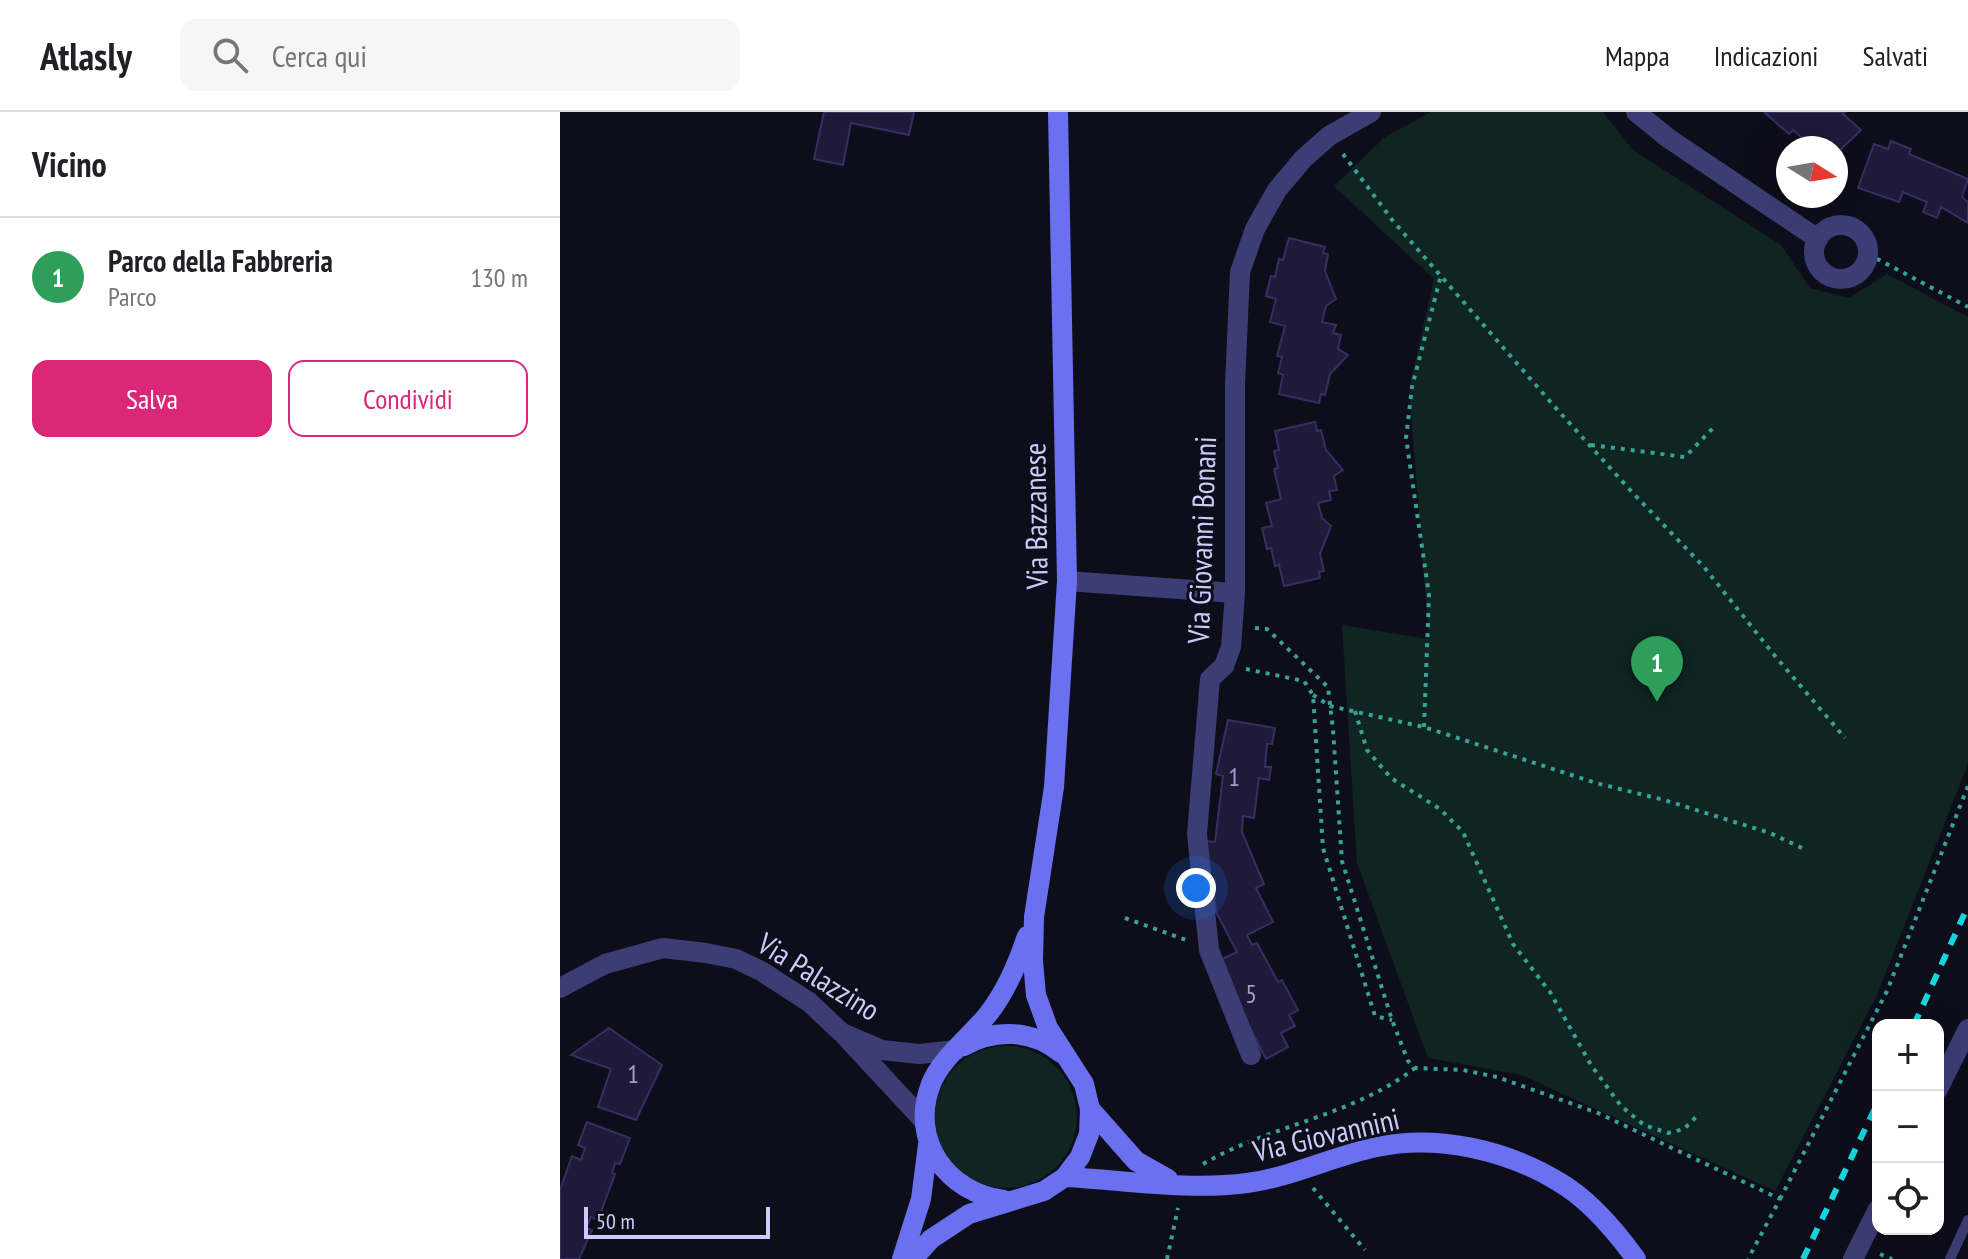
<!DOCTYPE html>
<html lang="it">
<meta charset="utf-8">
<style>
:root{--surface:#fff;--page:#f6f6f6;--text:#202124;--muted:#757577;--line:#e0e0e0;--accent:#db2777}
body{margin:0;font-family:"PT Sans Narrow",sans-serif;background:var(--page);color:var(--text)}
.controls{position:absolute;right:24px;bottom:24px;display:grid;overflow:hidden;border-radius:16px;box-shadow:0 8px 32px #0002}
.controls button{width:72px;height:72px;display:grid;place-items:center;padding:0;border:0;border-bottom:2px solid var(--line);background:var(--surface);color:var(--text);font:40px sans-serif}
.compass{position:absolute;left:1216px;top:24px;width:72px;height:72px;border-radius:50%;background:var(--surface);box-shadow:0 8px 32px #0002;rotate:101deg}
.scale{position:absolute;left:24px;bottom:20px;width:186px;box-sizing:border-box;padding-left:8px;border:4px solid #cdcbfa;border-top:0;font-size:22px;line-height:28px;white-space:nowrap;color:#cdcbfa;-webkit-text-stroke:6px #0e0d1a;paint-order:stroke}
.you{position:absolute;left:636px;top:776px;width:28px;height:28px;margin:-20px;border:6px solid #fff;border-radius:50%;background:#1a73e8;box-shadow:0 0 0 12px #1a73e833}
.badge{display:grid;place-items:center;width:52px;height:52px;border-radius:50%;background:var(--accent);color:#fff;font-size:26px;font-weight:700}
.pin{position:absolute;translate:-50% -66px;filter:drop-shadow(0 2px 4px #0008)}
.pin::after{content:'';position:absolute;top:42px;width:28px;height:24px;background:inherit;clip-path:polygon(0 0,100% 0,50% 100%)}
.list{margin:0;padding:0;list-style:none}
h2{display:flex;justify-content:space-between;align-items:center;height:104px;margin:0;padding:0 32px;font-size:34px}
h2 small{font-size:26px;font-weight:400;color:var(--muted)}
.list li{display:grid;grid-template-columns:52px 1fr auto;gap:24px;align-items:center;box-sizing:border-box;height:120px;padding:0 32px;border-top:2px solid var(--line)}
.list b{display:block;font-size:30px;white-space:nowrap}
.list p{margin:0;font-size:26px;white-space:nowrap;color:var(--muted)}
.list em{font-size:26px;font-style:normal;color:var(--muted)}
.actions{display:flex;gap:16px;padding:24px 32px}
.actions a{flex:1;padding:18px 0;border:2px solid var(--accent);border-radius:16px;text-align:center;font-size:28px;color:var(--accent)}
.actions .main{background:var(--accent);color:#fff}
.icon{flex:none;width:44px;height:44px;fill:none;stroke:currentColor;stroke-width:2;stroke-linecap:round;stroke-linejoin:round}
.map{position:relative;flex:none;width:1408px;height:1147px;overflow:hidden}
header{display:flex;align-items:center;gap:48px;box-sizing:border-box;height:112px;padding:0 40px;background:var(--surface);border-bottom:2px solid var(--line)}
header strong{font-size:38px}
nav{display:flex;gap:44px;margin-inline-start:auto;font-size:28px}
.search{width:560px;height:72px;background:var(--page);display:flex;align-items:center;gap:20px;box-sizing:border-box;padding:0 28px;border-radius:16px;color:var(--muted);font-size:30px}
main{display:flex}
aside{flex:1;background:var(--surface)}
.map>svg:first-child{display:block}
.green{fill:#102422}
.building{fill:#1f1a3a;stroke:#362f63;stroke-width:2}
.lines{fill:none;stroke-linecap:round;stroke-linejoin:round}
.path{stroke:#37a295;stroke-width:4;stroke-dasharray:4 6;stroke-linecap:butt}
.lane{stroke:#3c3d75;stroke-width:10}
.street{stroke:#3c3d75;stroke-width:20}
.secondary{stroke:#6b70f1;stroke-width:20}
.rail{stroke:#15d5dc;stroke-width:6;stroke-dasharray:12 10;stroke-linecap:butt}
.labels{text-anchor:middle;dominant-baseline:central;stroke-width:6;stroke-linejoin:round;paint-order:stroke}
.number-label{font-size:26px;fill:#a29fca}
.street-label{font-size:30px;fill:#cdcbfa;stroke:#0e0d1a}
</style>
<header>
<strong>Atlasly</strong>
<div class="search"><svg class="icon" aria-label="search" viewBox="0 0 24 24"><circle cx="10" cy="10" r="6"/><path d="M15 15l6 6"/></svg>Cerca qui</div>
<nav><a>Mappa</a><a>Indicazioni</a><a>Salvati</a></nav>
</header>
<main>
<aside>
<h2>Vicino<small></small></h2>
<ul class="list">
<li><span class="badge" style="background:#2e9e5b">1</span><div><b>Parco della Fabbreria</b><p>Parco</p></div><em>130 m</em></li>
</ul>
<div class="actions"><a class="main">Salva</a><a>Condividi</a></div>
</aside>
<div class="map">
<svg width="1408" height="1147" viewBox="0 0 1408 1147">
<rect width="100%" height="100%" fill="#0e0d1a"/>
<!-- green -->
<path class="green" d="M871 0H1043L1073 38 1221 133 1250 176 1289 186 1327 162 1408 205V652L1317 883 1215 1079 961 963 868 946 797 751 782 513 869 527 849 277 874 167 774 74 825 25Z
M375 1005a71 71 0 1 1 142 0a71 71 0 1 1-142 0Z"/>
<!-- building -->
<path class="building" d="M264 0H354L349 23 291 11 283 53 254 47Z
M1204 0H1285L1283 2 1301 18 1276 42V36H1254L1233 18 1229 22Z
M1331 29 1351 37 1349 42 1408 67 1402 85 1408 90V111L1381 95 1377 106 1363 100 1367 90 1343 80 1339 90 1298 76 1314 32 1328 37Z
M729 126 765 135 763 141 768 142 765 159 776 187 766 194 762 210 776 213 773 221 781 223 778 237 788 243 770 262 765 283 761 282 759 291 719 282 723 263 718 261 722 245 717 244 725 214 710 210 716 187 706 184 711 164 715 165 719 147 723 148Z
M755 310 757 319 761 318 766 338 783 358 774 364 777 378 769 379 771 388 758 391 762 406 771 414 760 442 764 459 759 460 760 466 724 474 719 453 715 454 711 436 707 437 702 416 712 414 706 391 721 387 714 357 718 356 714 339 719 338 715 319Z
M668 608 715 616 712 632H707L705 655H711L709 668 699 666 694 706 683 704 682 720 704 772 696 776 713 810 687 823 692 833 697 831 718 870 722 868 738 898 729 903 735 914 721 921 728 935 706 947 664 865 660 848 677 840 656 800 653 774 646 773 644 729 655 730 663 664 656 662Z
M49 916 102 953 76 1008 38 995 51 957 11 943Z
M27 1010 70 1026 60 1052 55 1051 52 1061 55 1062 38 1108 31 1105 26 1116 32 1118 19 1147H0V1078L12 1044 21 1048 25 1036 18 1033Z"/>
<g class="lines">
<!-- path -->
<path class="path" d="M783 42 833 109 994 294 1071 379 1144 455 1215 544 1285 626
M1308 142 1408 195
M1031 333 1125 345 1154 315
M695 516 707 517 768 575 773 618 782 749 832 908 848 949 855 956 903 958 937 965 1038 1001 1220 1087 1188 1147
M686 557 744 569 753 583 763 736 815 904 832 908
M753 583 770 594 864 615 1036 671 1104 688 1210 721 1242 736
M795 599 807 638 831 666 880 697 903 720 953 832 990 880 1031 953 1061 994 1084 1013 1108 1021 1124 1017 1140 1001
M864 615 869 483 846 326 852 275 881 163
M565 806 626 828
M643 1052C710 1013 793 1004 855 956
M753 1076 805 1138
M1220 1087 1327 879 1408 674
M1320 1142 1332 1147
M607 1147 618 1096"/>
<!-- lane -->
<path class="lane" d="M1390 1147 1408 1108"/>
<!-- street -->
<path class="street" d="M1076 0 1108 26 1258 127
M1254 140a27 27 0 1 1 54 0a27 27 0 1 1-54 0Z
M507 469 675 481
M0 876 45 852 103 836 146 841 176 847 201 859 249 890 282 921 322 938 359 942 397 938
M285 924 364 1009
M691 943 649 838 637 722 650 567 664 554 671 535 675 481V272L680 160 695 117 717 78 743 47 769 24 811 0
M1378 977 1408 917
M1293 1147 1318 1097"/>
<!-- secondary -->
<path class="secondary" d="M404 934C436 916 472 918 501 941
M530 997 576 1049 608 1067
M505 1065C565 1068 627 1079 687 1071 732 1065 773 1044 817 1035 876 1022 947 1038 999 1070 1030 1088 1055 1118 1076 1147
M444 1088C387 1081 349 1028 371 972 381 946 412 923 429 901 447 878 458 851 467 824
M342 1147 361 1087 368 1033
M353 1147 371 1127 409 1102 484 1079 505 1065 520 1045 529 1022 530 997 524 972 488 916 476 883 473 849 474 805 494 675 507 469 498 0"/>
<!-- rail -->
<path class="rail" d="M1354 913 1408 794
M1243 1147 1318 990"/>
</g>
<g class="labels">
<!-- number labels -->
<g class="number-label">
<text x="674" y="664">1</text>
<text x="691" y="881">5</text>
<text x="73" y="961">1</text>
</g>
<!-- street labels -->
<g class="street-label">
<text transform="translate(475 404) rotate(-91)">Via Bazzanese</text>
<text transform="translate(641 428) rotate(-88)">Via Giovanni Bonani</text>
<text transform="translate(259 864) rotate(32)">Via Palazzino</text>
<text transform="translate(766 1022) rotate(-13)">Via Giovannini</text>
</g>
</g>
</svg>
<div class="controls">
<button>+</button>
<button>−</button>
<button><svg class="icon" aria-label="locate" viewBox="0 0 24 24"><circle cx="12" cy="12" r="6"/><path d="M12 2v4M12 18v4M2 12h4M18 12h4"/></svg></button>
</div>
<svg class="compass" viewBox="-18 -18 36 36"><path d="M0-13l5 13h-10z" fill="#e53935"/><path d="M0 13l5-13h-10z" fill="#757577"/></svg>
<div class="scale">50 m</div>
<div class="you"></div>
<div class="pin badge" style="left:1097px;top:590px;background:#2e9e5b">1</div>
</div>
</main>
